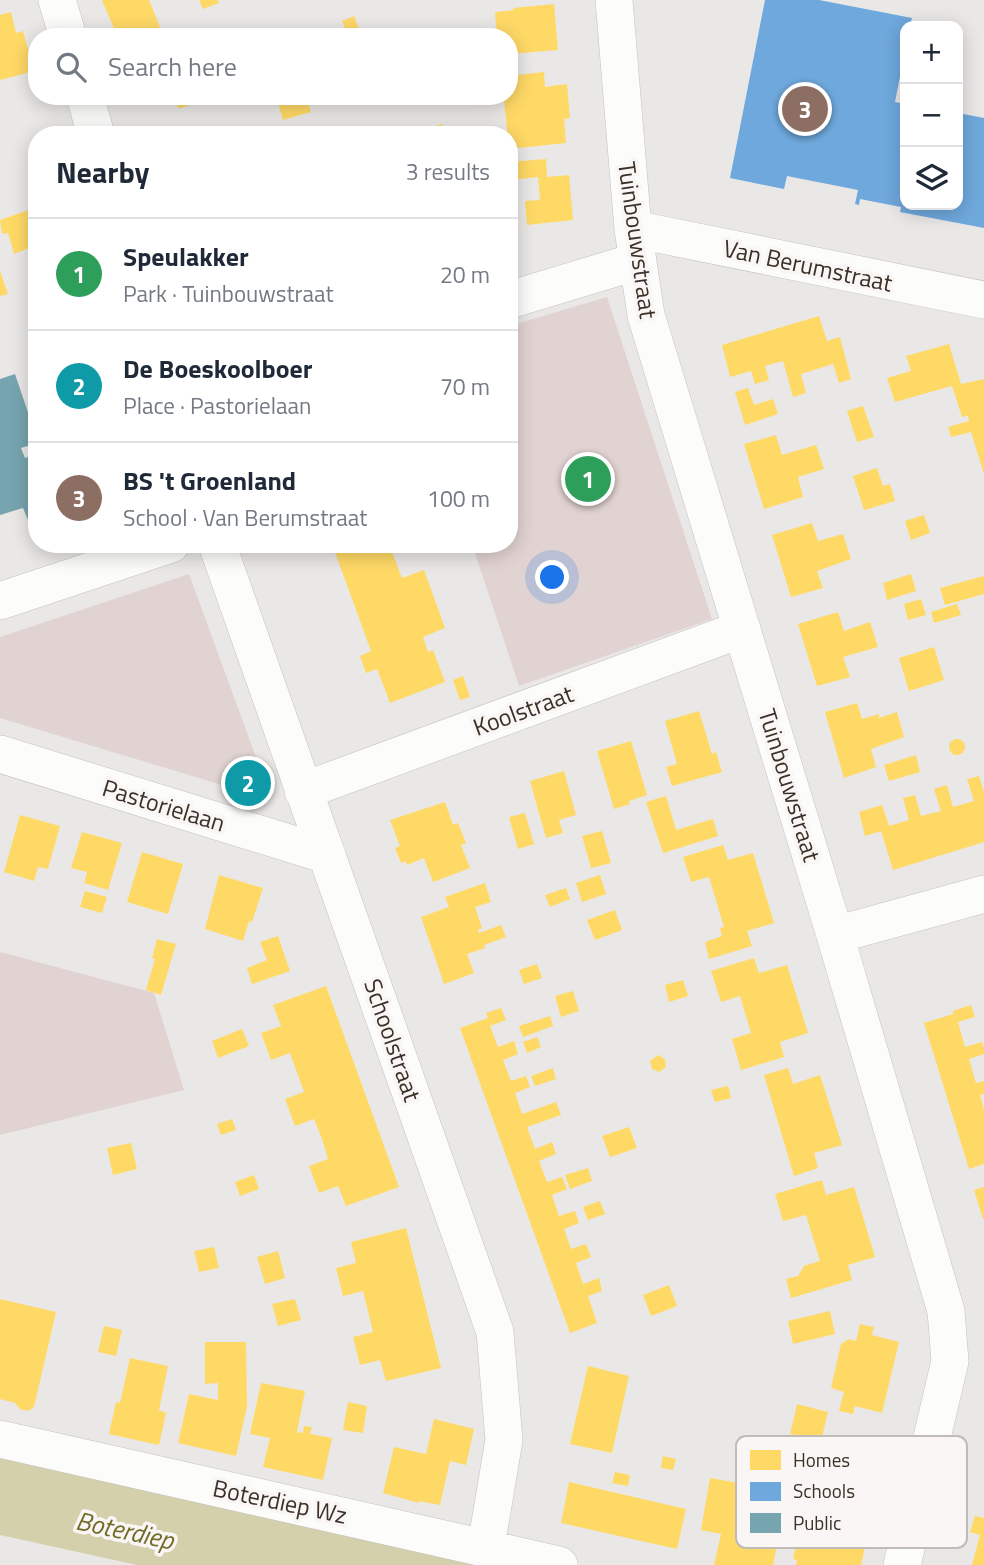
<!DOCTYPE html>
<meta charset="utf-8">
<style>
:root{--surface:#fff;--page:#f6f6f7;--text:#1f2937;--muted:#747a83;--line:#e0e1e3;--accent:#ea580c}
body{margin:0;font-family:"Titillium Web",sans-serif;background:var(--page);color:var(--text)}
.controls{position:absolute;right:21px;top:21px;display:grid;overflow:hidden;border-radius:14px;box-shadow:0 4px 18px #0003}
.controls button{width:63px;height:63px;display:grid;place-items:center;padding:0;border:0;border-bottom:2px solid var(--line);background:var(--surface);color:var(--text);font:35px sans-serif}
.you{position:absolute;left:553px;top:578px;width:24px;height:24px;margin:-18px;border:5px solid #fff;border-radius:50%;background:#1a73e8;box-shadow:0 0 0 10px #1a73e833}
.badge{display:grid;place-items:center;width:46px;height:46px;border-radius:50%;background:var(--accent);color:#fff;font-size:23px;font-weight:700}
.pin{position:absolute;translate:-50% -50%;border:4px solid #fff;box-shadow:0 2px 7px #0006}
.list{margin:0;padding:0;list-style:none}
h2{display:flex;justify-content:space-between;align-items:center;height:91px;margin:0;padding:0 28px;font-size:30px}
h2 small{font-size:23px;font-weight:400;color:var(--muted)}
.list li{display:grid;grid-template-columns:46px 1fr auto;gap:21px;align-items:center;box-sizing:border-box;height:112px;padding:0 28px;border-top:2px solid var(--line)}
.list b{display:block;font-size:26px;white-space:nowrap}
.list p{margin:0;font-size:23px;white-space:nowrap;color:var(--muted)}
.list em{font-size:23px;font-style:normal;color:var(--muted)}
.icon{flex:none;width:38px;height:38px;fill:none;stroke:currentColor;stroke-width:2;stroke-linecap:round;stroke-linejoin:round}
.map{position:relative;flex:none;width:984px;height:1565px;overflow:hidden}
.search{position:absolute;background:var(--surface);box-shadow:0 4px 18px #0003;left:28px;top:28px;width:490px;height:77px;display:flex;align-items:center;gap:18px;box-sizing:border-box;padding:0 24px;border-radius:28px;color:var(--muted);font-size:26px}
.panel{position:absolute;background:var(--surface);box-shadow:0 4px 18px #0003;left:28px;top:126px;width:490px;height:427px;border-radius:28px}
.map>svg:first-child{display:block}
.green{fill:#e1d3d1}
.water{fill:#d4d0ac}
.homes{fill:#ffd966}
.schools{fill:#6fa8dc}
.public{fill:#76a5af}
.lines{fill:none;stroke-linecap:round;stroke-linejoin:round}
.minor-casing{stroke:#c4c2c0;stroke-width:38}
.minor{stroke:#fcfcfb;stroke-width:37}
.labels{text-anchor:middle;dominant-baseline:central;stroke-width:7;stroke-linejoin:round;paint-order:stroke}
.street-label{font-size:24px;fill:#3c3126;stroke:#f9f6f5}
.water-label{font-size:26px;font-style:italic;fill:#716d27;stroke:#f9f6f5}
.key{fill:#f9f6f5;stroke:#c0bbb7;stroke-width:2}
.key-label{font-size:19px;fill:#3c3126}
</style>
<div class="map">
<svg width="984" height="1565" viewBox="0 0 984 1565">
<rect width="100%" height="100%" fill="#eae8e6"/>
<!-- green -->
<path class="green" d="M607 297 712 619 519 686 472 544H509V326Z
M189 574 257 760 237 776 232 788 0 718V637Z
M0 952 154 993 184 1090 0 1135Z"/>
<!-- water -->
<path class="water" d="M0 1456 484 1565H137L0 1535Z"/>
<!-- homes -->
<path class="homes" d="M102 0H149L160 27 152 31 154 37H126L122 28 115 31Z
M199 0H218L219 3 203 9Z
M554 4 558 50 509 54V37H497L495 12 514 10 513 8Z
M11 12 16 33 23 31 34 71 0 80V15Z
M354 16 361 34 348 37 342 21Z
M307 29 310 37H289Z
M544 72 545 87 567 84 570 118 564 119 566 143 509 149 504 100 465 104 464 96H509V76Z
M179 96H199L201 100 179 109 176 102 181 99Z
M276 96H306L311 112 283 120Z
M442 124 445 135H426L424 130Z
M342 125 346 135H313V134Z
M194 126 197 135H166V134Z
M546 159 547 177 569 175 573 220 527 225 525 201 540 200 538 177 509 180V162Z
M37 207V245L14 254 8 233 2 234 0 220Z
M0 271 8 294 0 296Z
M819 316 827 341 840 337 851 379 839 383 833 364 801 374 806 393 793 397 783 361 765 366 769 380 755 384 751 371 730 377 722 345Z
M949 344 961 384 984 379V474L971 432 951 437 948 427 969 421 968 416 962 417 952 386 895 402 887 378 911 371 906 356Z
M748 388 754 405 773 399 778 414 745 425 735 392Z
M863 406 874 437 857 442 847 411Z
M776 435 782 455 816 445 824 469 798 477 803 497 764 509 744 444Z
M877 468 883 486 890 484 895 501 864 510 853 476Z
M924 515 930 533 911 540 905 521Z
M812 523 818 541 843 534 851 559 817 571 823 588 791 597 772 535Z
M332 544H389L402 578 424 570 445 628 423 637 428 652 433 650 445 682 390 703 377 669 366 673 360 656 371 651Z
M911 574 916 591 887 600 883 583Z
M984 576V594L945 605 940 588Z
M921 599 926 615 908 620 904 604Z
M957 604 961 615 934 623 931 612Z
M838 612 844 631 870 622 878 647 843 657 850 677 817 686 798 624Z
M934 647 944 680 909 691 899 658Z
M463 676 470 697 460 700 453 680Z
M857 703 862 719 879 714V718L897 712 904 737 871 749 876 767 844 778 825 712Z
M699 711 712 754 716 752 722 772 672 786 666 767 677 764 665 721Z
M949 747a8 8 0 1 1 16 0a8 8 0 1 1-16 0Z
M631 741 647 795 629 801 630 804 614 809 597 751Z
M916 755 920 772 889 781 884 765Z
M564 771 576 815 559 820 563 833 546 838 530 781Z
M979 776 984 792V842L893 870 881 831 865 836 859 812 882 805 889 826 909 820 903 798 915 795 921 816 941 811 934 789 947 785 953 807 974 801 967 779Z
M666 796 676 830 713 819 718 836 663 853 646 802Z
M445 802 453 825 458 823 466 843 461 845 470 868 433 882 424 858 407 865 405 861 401 863 395 848 400 846 390 820Z
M525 813 534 844 518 849 509 817Z
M20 815 60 826 48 869 38 867 34 881 4 872Z
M602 831 611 863 591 868 582 836Z
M82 832 122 843 108 890 84 883 87 872 71 868Z
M723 845 728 860 753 853 774 923 747 931 752 946 709 959 705 942 722 936 720 928 724 927 709 877 691 882 683 857Z
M142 852 183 864 168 914 127 902Z
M219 875 263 888 252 922 249 921 243 941 205 929Z
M600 875 606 894 582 902 576 883Z
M485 883 491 902 475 907 482 928 478 930 479 933 501 925 506 937 484 945 485 948 467 954 474 973 444 984 421 917 449 907 445 897Z
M566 888 570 899 550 907 545 895Z
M85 891 107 897 102 913 80 907Z
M615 910 622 930 595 940 587 920Z
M278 936 290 971 252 984 247 968 267 960 260 942Z
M157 939 176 944 161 995 146 990 155 959 152 958Z
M754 958 759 973 787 965 808 1033 780 1042 784 1057 741 1070 732 1039 751 1033 740 996 721 1002 711 971Z
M537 964 542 978 524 984 519 970Z
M683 980 688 996 669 1002 665 985Z
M326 986 399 1187 346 1206 338 1186 319 1193 309 1166 328 1159 322 1139 314 1119 295 1126 285 1099 304 1092 290 1053 271 1060 261 1033 281 1026 273 1005Z
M573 991 579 1011 561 1017 555 996Z
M971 1005 975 1017 958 1022 965 1047 982 1042 984 1048V1054L969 1059 976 1083 984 1081V1094L980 1095 984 1110V1164L969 1169 924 1023 953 1014V1011Z
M501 1008 506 1020 490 1026 498 1047 514 1041 518 1054 503 1060 511 1081 526 1076 530 1087 515 1093 522 1114 556 1102 561 1115 527 1127 535 1149 552 1142 556 1154 539 1161 547 1182 562 1177 567 1189 552 1195 559 1216 575 1211 579 1223 564 1229 571 1249 586 1244 591 1257 576 1263 583 1284 599 1278 602 1291 588 1296 597 1323 570 1333 460 1028 488 1018 486 1013Z
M550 1016 553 1026 523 1037 519 1026Z
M242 1029 249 1046 218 1058 212 1041Z
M537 1037 541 1047 527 1053 523 1042Z
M658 1055 665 1059 666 1067 659 1072 652 1069 650 1061Z
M553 1068 556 1079 535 1086 531 1076Z
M788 1068 793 1084 820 1075 842 1145 814 1153 818 1168 794 1176 764 1075Z
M728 1086 731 1098 715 1102 711 1090Z
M232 1119 236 1130 221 1135 217 1124Z
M629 1127 637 1148 610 1157 602 1136Z
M131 1143 137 1169 113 1175 107 1148Z
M588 1168 592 1181 570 1189 565 1175Z
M254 1175 259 1189 240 1196 235 1182Z
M822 1180 826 1195 854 1187 875 1257 848 1265 852 1280 791 1298 786 1279 798 1276 804 1266 820 1261 806 1215 783 1221 775 1194Z
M984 1187V1219H983L974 1190Z
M600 1201 605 1214 588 1220 583 1207Z
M406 1228 441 1368 386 1381 380 1360 360 1365 353 1337 373 1332 363 1291 343 1296 336 1268 356 1263 351 1242Z
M214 1247 219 1268 199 1272 194 1251Z
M278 1251 285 1278 265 1284 257 1257Z
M669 1285 677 1306 651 1316 643 1295Z
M0 1299 56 1312 34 1407 28 1411 20 1409 15 1403 0 1399Z
M295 1299 301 1320 278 1326 272 1304Z
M830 1311 835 1334 793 1344 788 1321Z
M860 1324 874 1327 872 1335 899 1342 882 1413 855 1406 853 1414 839 1411 844 1392 831 1388 841 1344 849 1339 856 1341Z
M104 1326 122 1330 116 1356 98 1352Z
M205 1342H246L247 1406 236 1456 178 1443 189 1394 218 1400V1383L205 1384Z
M130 1358 168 1366 159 1410 166 1413 159 1445 109 1434 116 1402 120 1403Z
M588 1366 629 1376 612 1453 570 1444Z
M261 1383 305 1391 297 1432 303 1433 304 1426 312 1427 310 1434 332 1438 323 1480 263 1467 270 1438 250 1434Z
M348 1402 367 1406 363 1433 343 1430Z
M797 1404 828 1412 821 1441 790 1434Z
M434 1419 474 1429 466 1465 450 1461 440 1505 419 1501V1503L383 1493 394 1447 426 1454Z
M663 1456 676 1459 673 1470 661 1468Z
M615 1472 630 1475 628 1486 612 1483Z
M710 1478 750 1485 740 1534 777 1545 773 1565H714L721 1534 701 1530Z
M569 1482 686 1509 677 1549 561 1523Z
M775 1483 837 1497 830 1520 869 1529 861 1565H796L797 1560 793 1559 801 1521 777 1515Z
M975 1516 984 1518V1565H972L980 1535 970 1532Z"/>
<!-- schools -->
<path class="schools" d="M765 0H819L912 18 910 26H905V51L895 102 905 104V205H958V113L984 118V228L900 212 901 207 860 199 859 205 855 204 858 190 787 176 784 189 730 178Z"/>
<!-- public -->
<path class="public" d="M15 374 37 439V443L21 448 25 458 37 454V517L28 520 23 508 0 515V379Z"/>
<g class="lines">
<defs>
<path id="minor" d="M57 0 68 37
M614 0 633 229 646 315 835 935 946 1311 950 1361 902 1565
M85 96 96 135
M633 229 984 300
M509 300 638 261
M217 544 495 1332 504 1440 486 1547
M0 601 171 544
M0 754 327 855
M303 791 742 629
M835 935 984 894
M0 1439 559 1565"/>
</defs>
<!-- minor casing -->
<use href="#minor" class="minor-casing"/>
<!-- minor -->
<use href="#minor" class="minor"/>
</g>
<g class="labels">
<!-- street labels -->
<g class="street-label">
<text transform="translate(638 240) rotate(82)">Tuinbouwstraat</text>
<text transform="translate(808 265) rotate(12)">Van Berumstraat</text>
<text transform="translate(523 710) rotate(-20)">Koolstraat</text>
<text transform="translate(790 785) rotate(73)">Tuinbouwstraat</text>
<text transform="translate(164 805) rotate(17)">Pastorielaan</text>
<text transform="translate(393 1040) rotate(71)">Schoolstraat</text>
<text transform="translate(280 1501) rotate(12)">Boterdiep Wz</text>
</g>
<!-- water labels -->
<g class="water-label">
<text transform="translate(125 1530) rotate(12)">Boterdiep</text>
</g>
</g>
<!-- legend -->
<rect x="736" y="1436" width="231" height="112" rx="10" class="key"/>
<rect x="750" y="1450" width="31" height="20" fill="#ffd966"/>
<rect x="750" y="1482" width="31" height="19" fill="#6fa8dc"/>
<rect x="750" y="1513" width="31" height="20" fill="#76a5af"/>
<g class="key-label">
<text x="793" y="1467">Homes</text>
<text x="793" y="1498">Schools</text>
<text x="793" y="1530">Public</text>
</g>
</svg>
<div class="controls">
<button>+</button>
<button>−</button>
<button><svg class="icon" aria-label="layers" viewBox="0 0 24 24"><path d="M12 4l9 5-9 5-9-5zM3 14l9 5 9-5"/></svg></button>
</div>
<div class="you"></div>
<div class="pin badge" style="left:588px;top:479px;background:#2e9e5b">1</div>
<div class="pin badge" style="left:248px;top:783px;background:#0f9aa8">2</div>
<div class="pin badge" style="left:805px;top:109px;background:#8d6e63">3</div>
<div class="search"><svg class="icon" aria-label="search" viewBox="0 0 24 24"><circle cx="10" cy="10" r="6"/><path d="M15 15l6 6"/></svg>Search here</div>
<section class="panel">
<h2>Nearby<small>3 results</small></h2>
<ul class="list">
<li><span class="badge" style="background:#2e9e5b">1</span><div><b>Speulakker</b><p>Park · Tuinbouwstraat</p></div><em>20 m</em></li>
<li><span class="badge" style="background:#0f9aa8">2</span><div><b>De Boeskoolboer</b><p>Place · Pastorielaan</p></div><em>70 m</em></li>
<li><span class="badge" style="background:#8d6e63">3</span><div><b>BS 't Groenland</b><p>School · Van Berumstraat</p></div><em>100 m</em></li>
</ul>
</section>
</div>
